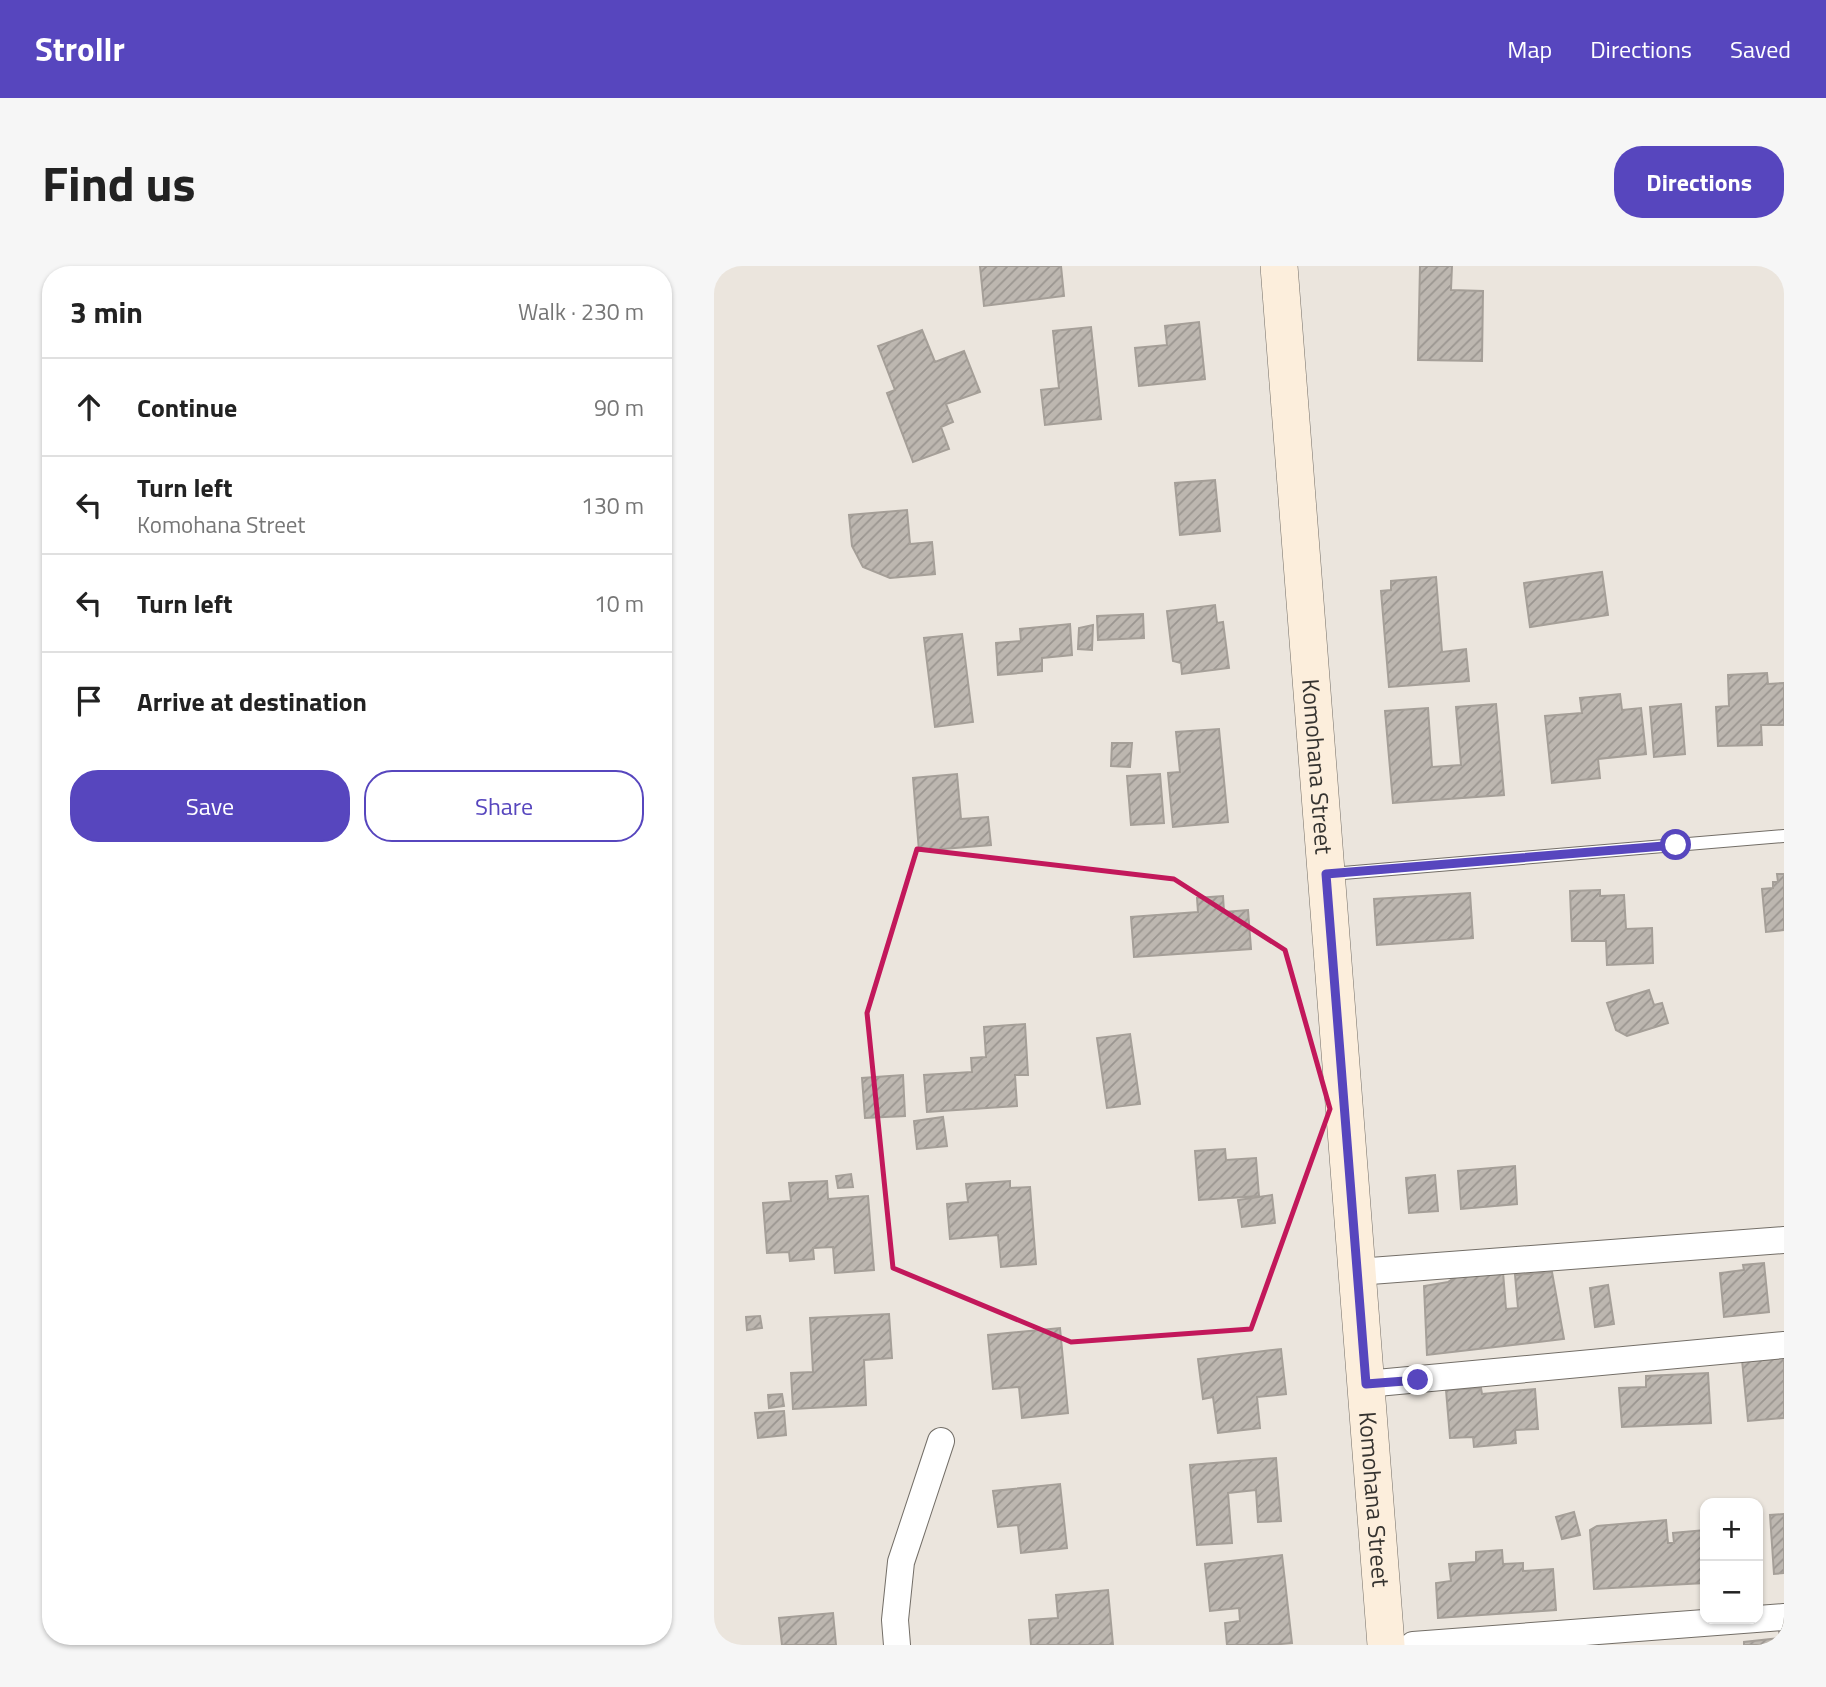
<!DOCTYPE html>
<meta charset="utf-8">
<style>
:root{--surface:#fff;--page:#f6f6f6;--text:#222;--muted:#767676;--line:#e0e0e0;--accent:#5746be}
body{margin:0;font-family:"Titillium Web",sans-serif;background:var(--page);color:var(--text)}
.controls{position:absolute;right:21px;bottom:21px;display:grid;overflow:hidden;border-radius:14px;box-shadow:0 2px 5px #0004}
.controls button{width:63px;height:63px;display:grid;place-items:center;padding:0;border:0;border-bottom:2px solid var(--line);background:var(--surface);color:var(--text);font:35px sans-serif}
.stop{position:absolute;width:21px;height:21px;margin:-16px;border:5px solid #5746be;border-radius:50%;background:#fff}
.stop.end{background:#5746be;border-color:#fff;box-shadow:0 2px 7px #0008}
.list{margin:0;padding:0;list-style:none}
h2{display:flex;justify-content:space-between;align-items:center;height:91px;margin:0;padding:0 28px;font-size:30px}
h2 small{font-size:23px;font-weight:400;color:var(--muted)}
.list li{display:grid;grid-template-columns:46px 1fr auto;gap:21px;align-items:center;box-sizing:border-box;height:98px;padding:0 28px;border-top:2px solid var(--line)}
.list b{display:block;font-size:26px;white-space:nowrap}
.list p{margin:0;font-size:23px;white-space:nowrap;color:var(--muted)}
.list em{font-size:23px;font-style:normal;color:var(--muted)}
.actions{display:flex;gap:14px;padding:21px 28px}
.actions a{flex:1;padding:16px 0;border:2px solid var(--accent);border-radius:28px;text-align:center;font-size:24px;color:var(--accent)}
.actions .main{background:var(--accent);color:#fff}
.icon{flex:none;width:38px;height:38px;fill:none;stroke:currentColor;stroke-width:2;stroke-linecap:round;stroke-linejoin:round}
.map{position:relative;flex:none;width:1070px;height:1379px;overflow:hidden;border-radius:28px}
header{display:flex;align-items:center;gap:42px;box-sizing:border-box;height:98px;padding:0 35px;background:var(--accent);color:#fff}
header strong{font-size:33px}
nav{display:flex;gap:38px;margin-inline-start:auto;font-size:24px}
.intro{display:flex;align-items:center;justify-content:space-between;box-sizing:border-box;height:168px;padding:0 42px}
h1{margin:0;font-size:49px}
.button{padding:18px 32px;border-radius:28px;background:var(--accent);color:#fff;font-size:24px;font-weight:700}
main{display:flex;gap:42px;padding:0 42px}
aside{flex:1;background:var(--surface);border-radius:28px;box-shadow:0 2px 5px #0004}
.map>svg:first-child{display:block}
.building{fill:url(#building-hatch);stroke:#a59f98;stroke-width:2}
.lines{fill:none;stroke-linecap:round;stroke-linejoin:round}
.lane-casing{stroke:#736e67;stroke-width:14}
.street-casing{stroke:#736e67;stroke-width:28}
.secondary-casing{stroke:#736e67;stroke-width:38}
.lane{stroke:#fff;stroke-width:12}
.street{stroke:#fff;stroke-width:26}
.secondary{stroke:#fceedc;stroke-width:37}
.route{stroke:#5746be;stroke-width:9}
.marked{fill:none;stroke:#c2185b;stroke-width:5;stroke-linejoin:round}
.labels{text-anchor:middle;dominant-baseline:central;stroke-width:7;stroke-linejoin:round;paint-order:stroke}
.street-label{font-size:24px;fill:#353330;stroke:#f9f2eb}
</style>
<header>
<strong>Strollr</strong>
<nav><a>Map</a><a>Directions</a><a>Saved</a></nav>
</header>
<div class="intro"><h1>Find us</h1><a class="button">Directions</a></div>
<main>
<aside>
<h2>3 min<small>Walk · 230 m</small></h2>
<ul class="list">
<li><svg class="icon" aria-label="ahead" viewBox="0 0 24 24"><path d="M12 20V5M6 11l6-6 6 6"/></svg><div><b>Continue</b></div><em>90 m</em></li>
<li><svg class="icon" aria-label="left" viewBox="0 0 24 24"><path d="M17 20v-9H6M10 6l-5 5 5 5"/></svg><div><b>Turn left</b><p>Komohana Street</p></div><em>130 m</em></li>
<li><svg class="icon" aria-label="left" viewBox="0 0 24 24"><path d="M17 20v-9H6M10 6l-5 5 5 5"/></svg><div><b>Turn left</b></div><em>10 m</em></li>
<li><svg class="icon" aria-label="arrive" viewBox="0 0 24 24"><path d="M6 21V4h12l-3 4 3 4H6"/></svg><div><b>Arrive at destination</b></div></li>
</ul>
<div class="actions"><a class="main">Save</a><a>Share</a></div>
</aside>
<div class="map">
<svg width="1070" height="1379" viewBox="0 0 1070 1379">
<defs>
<pattern id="building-hatch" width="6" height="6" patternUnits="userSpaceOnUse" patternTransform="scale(1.75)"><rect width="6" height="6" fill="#bdb7b0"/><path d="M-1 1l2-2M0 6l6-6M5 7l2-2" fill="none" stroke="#9a9590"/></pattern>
</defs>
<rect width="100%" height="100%" fill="#ebe5dd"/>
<!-- building -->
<path class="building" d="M266 0H347L350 30 270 40Z
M706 0H738L737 24 769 25 768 95 704 94Z
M485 56 491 113 425 120 421 82 453 79 451 60Z
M377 61 387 153 331 159 327 124 345 122 339 65Z
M208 64 221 96 250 85 266 126 232 138 239 156 227 161 235 183 199 196 173 127 181 124 164 80Z
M501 214 506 265 466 269 461 217Z
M193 244 196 278 218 276 221 308 176 312 149 301 138 280 135 249Z
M888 306 894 349 816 361 810 317Z
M722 311 728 386 752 383 755 415 675 421 667 325 677 324V315Z
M501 339 503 357 509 356 515 402 468 408 467 397 459 395 453 345Z
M429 348 430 372 384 374 383 350Z
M356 358 358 389 328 392V405L284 409 282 377 307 375 306 363Z
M379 359 378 384 364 383 365 362Z
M248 368 259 456 221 461 210 372Z
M1053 407 1054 418 1070 417V459H1047L1048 479 1004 480 1002 441 1015 440 1014 409Z
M906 428 908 444 927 442 932 488 884 493 886 512 838 517 831 450 868 447 866 432Z
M782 438 790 529 679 537 671 445 714 442 718 501 747 499 742 441Z
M967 438 971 488 940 491 936 441Z
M505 463 514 556 459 561 454 507 466 506 462 466Z
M398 477H418L416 501 397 500Z
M243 508 247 553 274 551 277 579 205 585 199 512Z
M446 508 450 557 417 559 413 510Z
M1063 608H1070V664L1052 666 1048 623 1059 622V616H1064Z
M886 624V630L910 629 912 663 938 662 939 697 893 699 892 675H858L856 625Z
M756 627 759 672 663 679 660 633Z
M509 630 510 646 534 644 537 683 420 691 417 651 484 646 483 632Z
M935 724 940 739 948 737 954 757 913 770 902 764 893 737Z
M311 758 314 809H301L303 840 213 846 210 809 258 806 257 792 272 791 270 761Z
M416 768 426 838 393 842 383 772Z
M189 809 191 850 151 852 148 812Z
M229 851 233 880 203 883 200 855Z
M511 883 512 894 542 892 545 930 485 934 481 885Z
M801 900 803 938 747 943 744 905Z
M137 908 139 921 124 922 122 910Z
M721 909 724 945 695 947 692 912Z
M113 915 114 933 154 930 160 1004 121 1007 119 981 99 982 100 993 76 995 75 986 53 987 49 937 77 935 75 917Z
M296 915V922L316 921 322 998 287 1001 284 969 236 973 233 938 254 936 252 918Z
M558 929 561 957 528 961 524 934Z
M1050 997 1055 1046 1010 1051 1006 1007 1030 1004 1029 999Z
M789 1006 792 1043 804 1042 801 1009 838 1006 850 1073 713 1089 710 1020 734 1016 744 1009Z
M894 1019 900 1058 881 1061 876 1022Z
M175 1048 178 1092 150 1094 152 1139 79 1143 77 1107 99 1106 96 1052Z
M46 1050 48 1062 33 1064 32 1051Z
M346 1062 354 1147 308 1152 305 1121 279 1123 274 1069Z
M567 1083 572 1128 543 1131 546 1162 504 1167 499 1131 489 1133 484 1093Z
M1070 1091V1152L1034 1155 1028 1094Z
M994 1107 997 1157 908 1161 905 1122 932 1121V1110Z
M767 1122 768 1128 821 1123 824 1163 801 1164 802 1177 760 1181 759 1171 736 1172 732 1124Z
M68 1128 70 1140 55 1142 54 1129Z
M70 1145 72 1169 44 1172 41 1147Z
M562 1192 567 1255 544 1256 542 1224 514 1227 518 1277 483 1279 476 1199Z
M346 1218 353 1282 307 1287 304 1259 284 1261 279 1225Z
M860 1246 866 1269 848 1273 842 1251Z
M1070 1248V1307L1060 1308 1056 1249Z
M952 1254 954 1277H960L959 1267 991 1264V1317L880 1323 876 1264 883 1260Z
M788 1284 789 1298 809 1297V1305L839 1303 842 1344 724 1352 722 1317 737 1315 735 1298 762 1296V1286Z
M568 1289 578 1377 556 1379H513L511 1357 526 1355 525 1342 496 1345 491 1298Z
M394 1324 399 1379H317L315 1354 344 1352 342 1329Z
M119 1347 122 1379H68L65 1352Z
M1064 1358H1070V1379H1030V1376L1066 1372Z"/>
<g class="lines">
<defs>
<path id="lane" d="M617 608 1070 570"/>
<path id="street" d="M643 1006 1070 974
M652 1118 1070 1079
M183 1379 181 1354 187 1296 227 1175
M699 1379 1070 1351"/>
<g id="secondary">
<path id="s1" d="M565 0 672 1379"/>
</g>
</defs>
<!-- lane casing -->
<use href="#lane" class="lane-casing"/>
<!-- street casing -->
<use href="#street" class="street-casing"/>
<!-- secondary casing -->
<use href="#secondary" class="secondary-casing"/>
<!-- lane -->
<use href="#lane" class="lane"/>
<!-- street -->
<use href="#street" class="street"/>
<!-- secondary -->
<use href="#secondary" class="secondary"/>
</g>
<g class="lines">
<!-- route -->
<path class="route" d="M704 1114 652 1118 612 608 962 579"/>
</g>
<!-- marked area -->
<path class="marked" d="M203 583 460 613 571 684 616 843 537 1063 357 1076 179 1002 153 747Z"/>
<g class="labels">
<!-- street labels -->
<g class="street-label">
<text stroke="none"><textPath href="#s1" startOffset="502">Komohana Street</textPath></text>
<text stroke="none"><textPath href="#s1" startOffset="1237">Komohana Street</textPath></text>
</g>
</g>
</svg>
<div class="controls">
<button>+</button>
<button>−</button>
</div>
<div class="stop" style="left:962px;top:579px"></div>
<div class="stop end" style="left:704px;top:1114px"></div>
</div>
</main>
